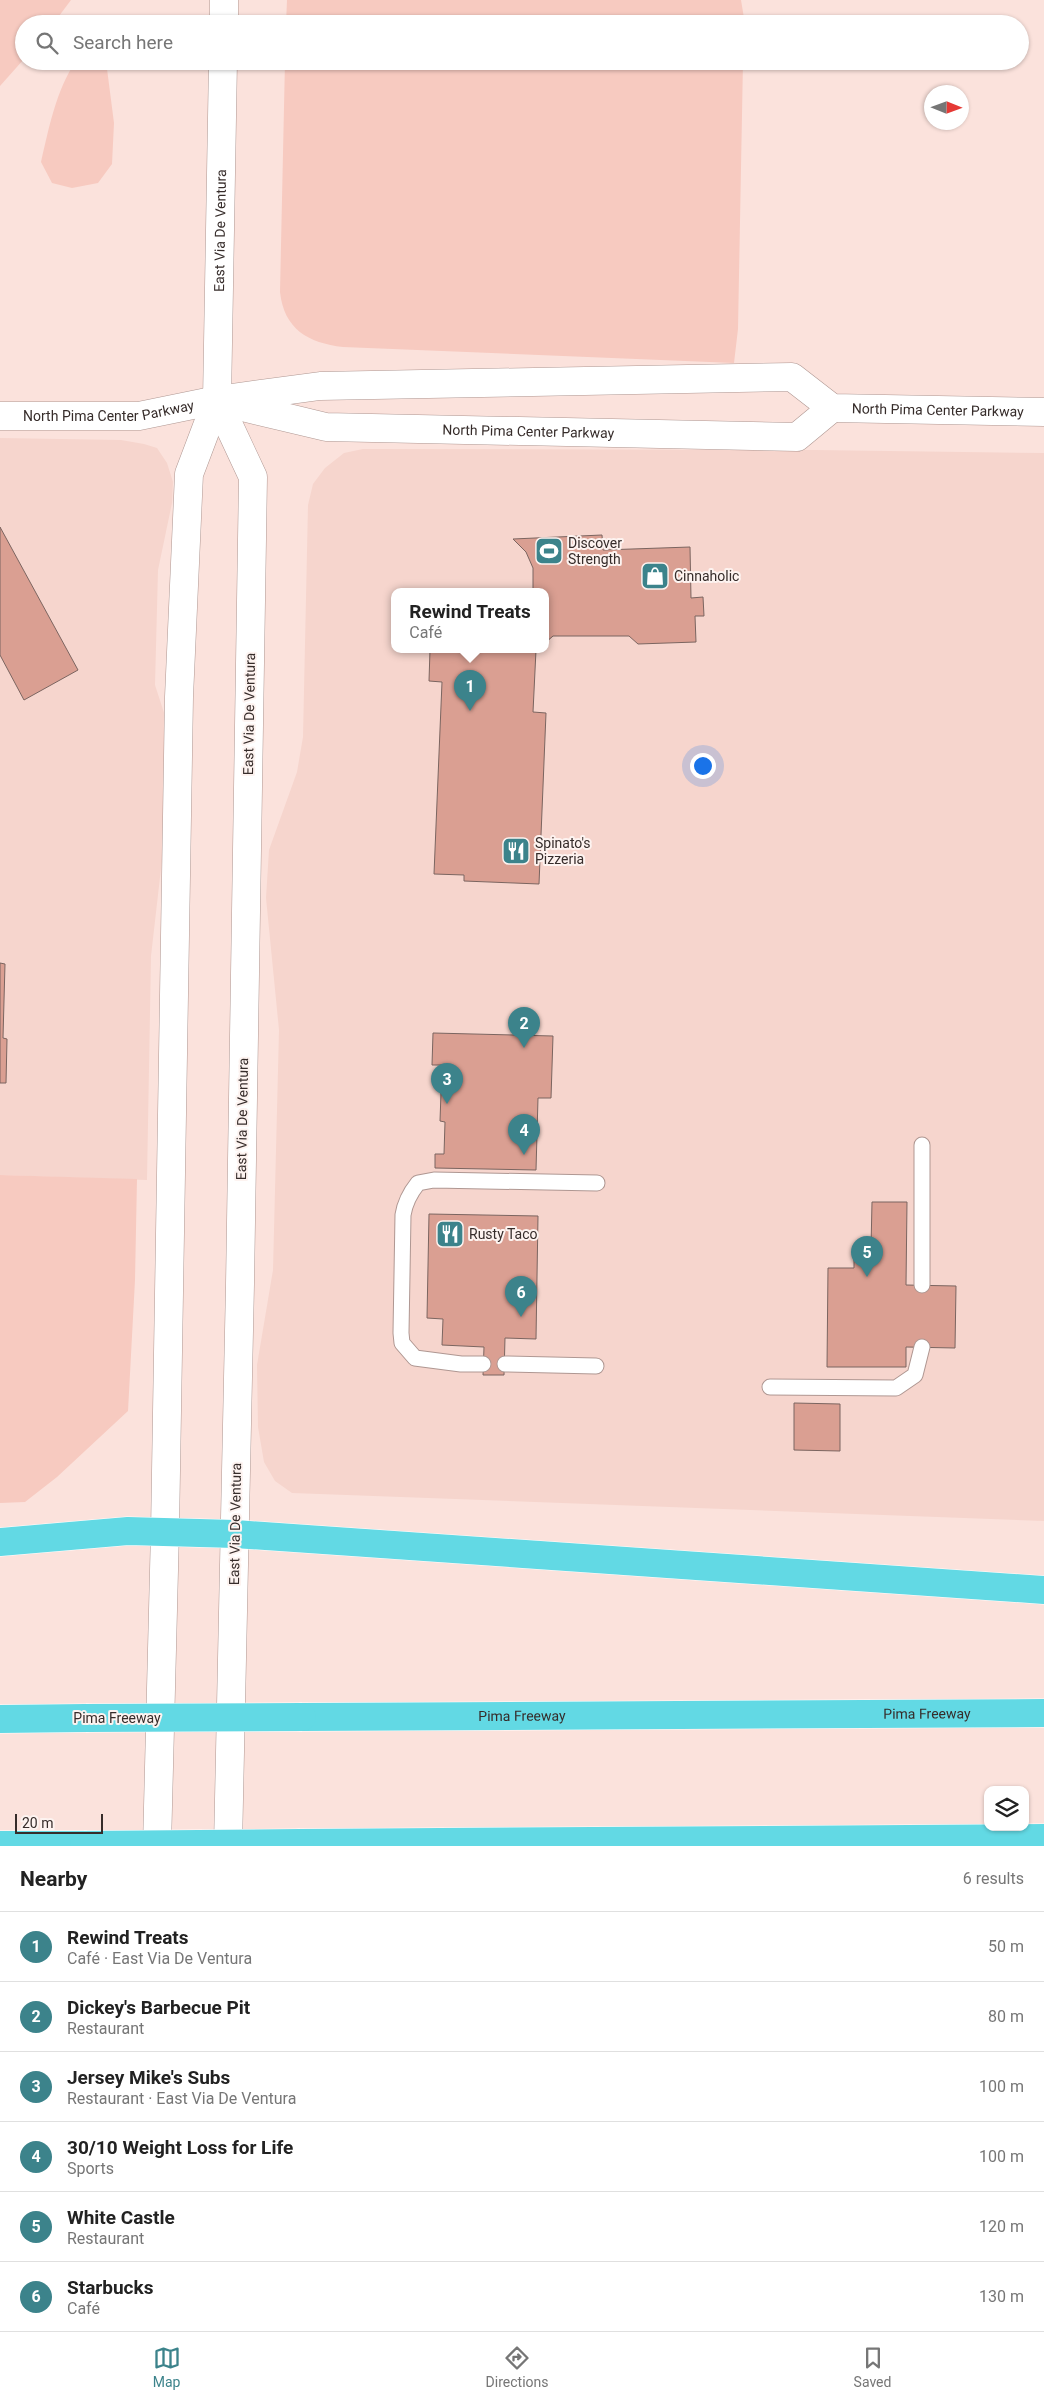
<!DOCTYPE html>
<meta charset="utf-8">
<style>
:root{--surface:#fff;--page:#f6f6f6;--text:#222;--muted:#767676;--line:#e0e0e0;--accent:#3c838b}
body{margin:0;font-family:Roboto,sans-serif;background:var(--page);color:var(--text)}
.controls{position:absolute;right:15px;bottom:15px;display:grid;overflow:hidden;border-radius:10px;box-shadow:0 1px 4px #0004}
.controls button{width:45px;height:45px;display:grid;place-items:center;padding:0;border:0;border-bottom:1px solid var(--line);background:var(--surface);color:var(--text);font:25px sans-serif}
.compass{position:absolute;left:924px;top:85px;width:45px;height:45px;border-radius:50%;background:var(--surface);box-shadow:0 1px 4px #0004;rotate:91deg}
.scale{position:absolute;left:15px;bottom:12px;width:88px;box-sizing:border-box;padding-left:5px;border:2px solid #362c2a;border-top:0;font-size:14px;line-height:18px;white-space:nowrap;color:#362c2a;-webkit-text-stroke:4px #fdf3f0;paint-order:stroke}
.you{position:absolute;left:702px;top:765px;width:18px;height:18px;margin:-12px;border:4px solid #fff;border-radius:50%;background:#1a73e8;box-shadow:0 0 0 8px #1a73e833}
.badge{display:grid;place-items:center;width:32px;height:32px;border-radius:50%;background:var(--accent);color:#fff;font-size:16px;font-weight:700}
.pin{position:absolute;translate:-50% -41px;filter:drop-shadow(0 1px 2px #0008)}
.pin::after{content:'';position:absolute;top:26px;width:18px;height:15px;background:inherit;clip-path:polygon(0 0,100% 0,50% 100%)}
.popup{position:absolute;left:391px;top:588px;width:158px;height:65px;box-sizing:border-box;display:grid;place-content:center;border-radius:10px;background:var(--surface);filter:drop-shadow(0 1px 4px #0005);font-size:16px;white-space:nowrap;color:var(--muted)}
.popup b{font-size:19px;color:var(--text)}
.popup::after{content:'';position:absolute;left:50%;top:100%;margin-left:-10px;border:10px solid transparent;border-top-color:var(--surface)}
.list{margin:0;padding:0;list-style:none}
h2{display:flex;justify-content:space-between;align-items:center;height:65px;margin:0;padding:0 20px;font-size:21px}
h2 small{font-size:16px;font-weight:400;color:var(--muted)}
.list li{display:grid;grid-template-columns:32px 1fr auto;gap:15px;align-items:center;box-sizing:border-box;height:70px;padding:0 20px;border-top:1px solid var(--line)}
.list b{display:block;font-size:19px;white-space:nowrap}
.list p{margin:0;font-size:16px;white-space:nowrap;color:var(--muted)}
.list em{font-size:16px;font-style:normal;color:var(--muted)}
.icon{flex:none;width:28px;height:28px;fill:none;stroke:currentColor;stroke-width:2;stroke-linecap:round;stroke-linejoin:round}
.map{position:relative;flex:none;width:1044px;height:1846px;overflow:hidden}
.search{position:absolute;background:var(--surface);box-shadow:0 1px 4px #0004;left:15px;right:15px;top:15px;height:55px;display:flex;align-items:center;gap:12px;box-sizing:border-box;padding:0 18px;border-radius:28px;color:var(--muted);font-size:19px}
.sheet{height:485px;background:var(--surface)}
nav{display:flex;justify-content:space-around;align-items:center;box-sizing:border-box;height:70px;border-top:1px solid var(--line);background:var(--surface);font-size:14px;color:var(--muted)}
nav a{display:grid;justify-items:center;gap:2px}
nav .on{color:var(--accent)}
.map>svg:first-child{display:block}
.built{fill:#f6d5cd;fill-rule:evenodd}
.green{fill:#f7cac0}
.building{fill:#da9f92;stroke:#7b6560}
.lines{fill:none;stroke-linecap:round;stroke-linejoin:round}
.service-casing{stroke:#af9792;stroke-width:17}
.minor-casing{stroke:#af9792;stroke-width:29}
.secondary-casing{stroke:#af9792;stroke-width:29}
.motorway-casing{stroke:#fff;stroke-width:29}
.service{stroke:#fff;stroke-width:15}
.minor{stroke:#fff;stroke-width:28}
.secondary{stroke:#fff;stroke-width:28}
.motorway{stroke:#62d9e4;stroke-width:28}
.motorway-bridge-casing{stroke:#fff;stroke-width:29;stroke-linecap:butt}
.motorway-bridge{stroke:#62d9e4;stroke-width:28}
.labels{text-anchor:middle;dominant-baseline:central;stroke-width:4;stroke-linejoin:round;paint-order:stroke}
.street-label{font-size:14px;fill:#362c2a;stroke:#fdf3f0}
.poi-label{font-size:14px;fill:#362c2a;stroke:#fdf3f0;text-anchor:start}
</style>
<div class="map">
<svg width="1044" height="1846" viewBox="0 0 1044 1846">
<rect width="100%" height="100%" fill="#fbe2dc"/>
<!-- built -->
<path class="built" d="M0 438 121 440 144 444 157 448 167 463 173 482 172 503 158 570 155 685 167 722 166 825 151 956 147 1180 0 1175Z
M363 449 815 450 1044 453V1521L292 1493 275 1481 264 1462 258 1427 257 1365 273 1270 279 1030 266 898 269 850 297 772 303 737 308 505 313 484 325 468 344 453ZM395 592H545V650H395Z"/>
<!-- green -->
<path class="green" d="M0 0H71L53 24H24V59L0 86Z
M287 0H741L745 24H286Z
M76 61H106L114 123 112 164 98 183 72 188 52 183 41 162C49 128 56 90 76 61Z
M285 61H743L738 329 734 363 343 347C308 343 284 329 280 292Z
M0 1175 137 1179 135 1280 128 1411 57 1477 25 1502 0 1503Z"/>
<!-- building -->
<path class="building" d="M0 527 78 670 24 700 0 655Z
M602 535 603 550 690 547 691 598 703 597 704 616H695L696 642 638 644 629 636H553L545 643V592H533V568L526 552 513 539Z
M430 650H536L533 712 546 713 539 884 464 881V875L434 874 442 682 429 681Z
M0 963 5 964 3 1038 7 1039 6 1083H0Z
M433 1033 553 1036 551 1098H538L536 1170 435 1168V1154H444L445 1122 440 1121 442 1065H432Z
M872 1202H907L906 1285 956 1286 955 1348 906 1347V1367H827L828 1268H854V1248H871Z
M429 1214 538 1216 536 1339 505 1338 504 1375H483L484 1347 442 1345 443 1319 427 1318Z
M794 1403 840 1404V1451L794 1450Z"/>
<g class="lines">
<defs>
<path id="service" d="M922 1285V1145
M483 1364H461L415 1358 402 1343 401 1333 403 1215C405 1202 410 1193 418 1183L434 1180 597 1183
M505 1364 596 1366
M770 1387 896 1388 915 1375 922 1347"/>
<g id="minor">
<path id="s1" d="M230 404 326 427 797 437 832 408"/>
<path id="s2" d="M0 416H139L217 400 320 386 792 377 832 408 1044 412"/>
</g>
<g id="secondary">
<path d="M224 24V0"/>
<path d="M217 400 253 477 240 1284 228 1846"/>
<path id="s3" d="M157 1846 165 1531 179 697 189 474 217 400 223 61"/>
</g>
<g id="motorway">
<path d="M0 1542 128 1531 235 1534 1044 1590"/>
<path id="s4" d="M302 1717 1044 1713"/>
<path d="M0 1719 86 1718"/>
<path d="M300 1843 1044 1838"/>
<path d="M0 1845H84"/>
</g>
</defs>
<!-- service casing -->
<use href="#service" class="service-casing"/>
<!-- minor casing -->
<use href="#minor" class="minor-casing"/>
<!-- secondary casing -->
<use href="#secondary" class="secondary-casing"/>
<!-- motorway casing -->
<use href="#motorway" class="motorway-casing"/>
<!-- service -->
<use href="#service" class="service"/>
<!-- minor -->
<use href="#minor" class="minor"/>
<!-- secondary -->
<use href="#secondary" class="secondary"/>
<!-- motorway -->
<use href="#motorway" class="motorway"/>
<defs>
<path id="motorway-bridge" d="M86 1718 302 1717
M84 1845 300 1843"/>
</defs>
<!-- motorway-bridge casing -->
<use href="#motorway-bridge" class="motorway-bridge-casing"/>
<!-- motorway-bridge -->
<use href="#motorway-bridge" class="motorway-bridge"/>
</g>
<!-- icons -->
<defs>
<symbol id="stadium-square" viewBox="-11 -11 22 22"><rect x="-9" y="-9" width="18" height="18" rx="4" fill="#3c838b" stroke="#fdf3f0"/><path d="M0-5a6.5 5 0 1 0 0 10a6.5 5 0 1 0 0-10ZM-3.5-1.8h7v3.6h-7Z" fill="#fff"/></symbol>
<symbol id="shop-square" viewBox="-11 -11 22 22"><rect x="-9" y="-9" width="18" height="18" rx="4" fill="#3c838b" stroke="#fdf3f0"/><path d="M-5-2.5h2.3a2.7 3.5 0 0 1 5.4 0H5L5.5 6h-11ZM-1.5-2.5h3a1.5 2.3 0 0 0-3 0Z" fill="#fff"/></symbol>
<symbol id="restaurant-square" viewBox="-11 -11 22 22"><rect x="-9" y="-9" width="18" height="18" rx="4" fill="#3c838b" stroke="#fdf3f0"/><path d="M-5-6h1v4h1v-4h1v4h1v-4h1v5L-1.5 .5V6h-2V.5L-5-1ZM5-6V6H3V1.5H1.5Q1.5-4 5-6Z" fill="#fff"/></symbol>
</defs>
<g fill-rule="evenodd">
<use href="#stadium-square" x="533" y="535" width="32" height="32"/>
<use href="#shop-square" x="639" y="560" width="32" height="32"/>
<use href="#restaurant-square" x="500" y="835" width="32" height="32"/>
<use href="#restaurant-square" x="434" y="1218" width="32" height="32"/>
</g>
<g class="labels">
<!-- street labels -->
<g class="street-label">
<text stroke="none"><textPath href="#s3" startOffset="1621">East Via De Ventura</textPath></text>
<text stroke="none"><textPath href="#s2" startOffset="109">North Pima Center Parkway</textPath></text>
<text stroke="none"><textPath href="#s2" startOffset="951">North Pima Center Parkway</textPath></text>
<text stroke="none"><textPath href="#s1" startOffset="301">North Pima Center Parkway</textPath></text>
<text transform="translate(249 714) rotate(-89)">East Via De Ventura</text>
<text transform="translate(242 1119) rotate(-89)">East Via De Ventura</text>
<text transform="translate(235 1524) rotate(-89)">East Via De Ventura</text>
<text stroke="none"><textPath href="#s4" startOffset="625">Pima Freeway</textPath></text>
<text stroke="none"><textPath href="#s4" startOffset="220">Pima Freeway</textPath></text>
<text x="117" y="1718">Pima Freeway</text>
</g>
<!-- poi labels -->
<g class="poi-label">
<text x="568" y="543">Discover<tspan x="568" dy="16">Strength</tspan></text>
<text x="674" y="576">Cinnaholic</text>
<text x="535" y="843">Spinato's<tspan x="535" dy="16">Pizzeria</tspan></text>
<text x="469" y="1234">Rusty Taco</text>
</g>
</g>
</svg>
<div class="controls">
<button><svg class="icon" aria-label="layers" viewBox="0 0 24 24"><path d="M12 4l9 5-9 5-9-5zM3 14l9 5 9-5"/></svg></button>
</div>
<svg class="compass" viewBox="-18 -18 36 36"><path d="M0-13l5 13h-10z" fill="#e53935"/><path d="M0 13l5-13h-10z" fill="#767676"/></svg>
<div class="scale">20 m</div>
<div class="you"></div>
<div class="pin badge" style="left:470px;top:711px">1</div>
<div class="popup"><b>Rewind Treats</b>Café</div>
<div class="pin badge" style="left:524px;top:1048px">2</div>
<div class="pin badge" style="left:447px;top:1104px">3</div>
<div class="pin badge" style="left:524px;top:1155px">4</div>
<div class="pin badge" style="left:867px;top:1277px">5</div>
<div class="pin badge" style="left:521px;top:1317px">6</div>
<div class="search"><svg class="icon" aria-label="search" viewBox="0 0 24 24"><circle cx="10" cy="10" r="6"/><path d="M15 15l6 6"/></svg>Search here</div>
</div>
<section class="sheet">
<h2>Nearby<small>6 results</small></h2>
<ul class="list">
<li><span class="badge">1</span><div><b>Rewind Treats</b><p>Café · East Via De Ventura</p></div><em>50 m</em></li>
<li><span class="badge">2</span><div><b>Dickey's Barbecue Pit</b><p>Restaurant</p></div><em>80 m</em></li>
<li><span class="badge">3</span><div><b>Jersey Mike's Subs</b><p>Restaurant · East Via De Ventura</p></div><em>100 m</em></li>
<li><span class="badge">4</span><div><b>30/10 Weight Loss for Life</b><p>Sports</p></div><em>100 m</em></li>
<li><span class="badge">5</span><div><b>White Castle</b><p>Restaurant</p></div><em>120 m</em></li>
<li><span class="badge">6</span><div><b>Starbucks</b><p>Café</p></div><em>130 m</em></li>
</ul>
</section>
<nav>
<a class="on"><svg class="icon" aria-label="map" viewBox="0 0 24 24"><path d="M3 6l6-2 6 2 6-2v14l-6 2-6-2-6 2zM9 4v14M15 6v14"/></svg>Map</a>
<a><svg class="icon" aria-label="directions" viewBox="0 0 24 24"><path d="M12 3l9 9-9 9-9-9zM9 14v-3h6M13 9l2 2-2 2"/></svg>Directions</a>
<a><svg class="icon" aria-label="saved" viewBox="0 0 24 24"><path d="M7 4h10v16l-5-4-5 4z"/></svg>Saved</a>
</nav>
